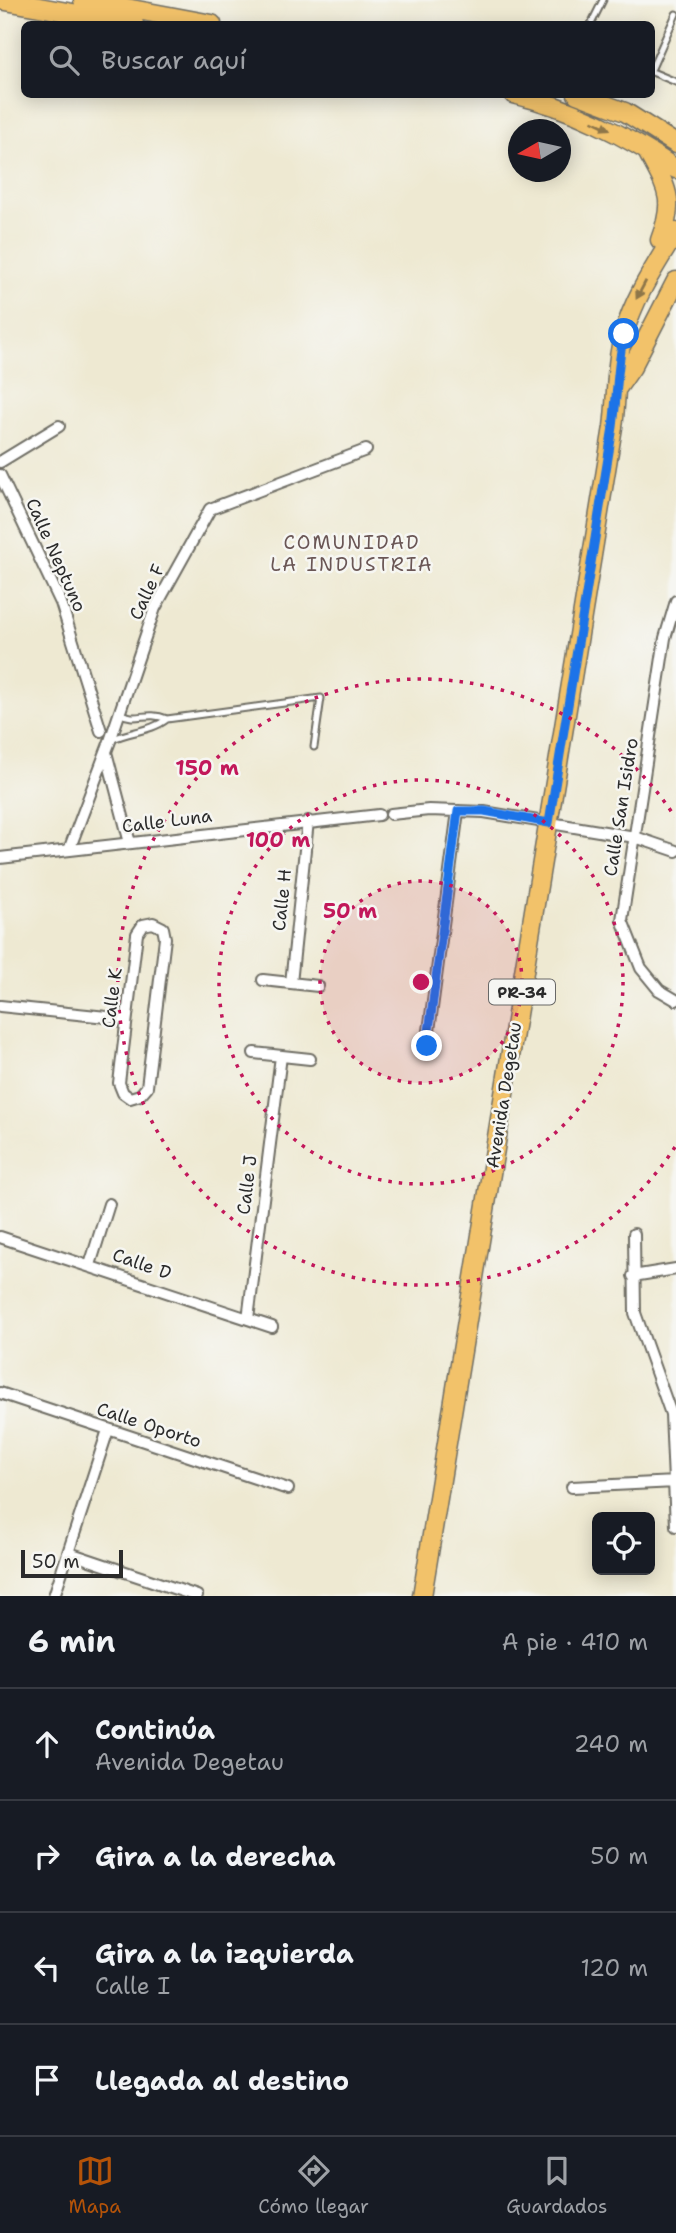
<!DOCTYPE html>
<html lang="es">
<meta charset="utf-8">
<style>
:root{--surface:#171b24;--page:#242831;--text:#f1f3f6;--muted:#9ea1a6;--line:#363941;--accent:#b45309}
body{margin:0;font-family:"Shantell Sans",sans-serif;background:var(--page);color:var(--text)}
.controls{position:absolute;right:21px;bottom:21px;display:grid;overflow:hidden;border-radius:10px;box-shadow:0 4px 18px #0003}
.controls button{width:63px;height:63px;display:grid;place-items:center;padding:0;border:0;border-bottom:2px solid var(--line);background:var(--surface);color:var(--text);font:35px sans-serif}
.compass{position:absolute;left:508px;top:119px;width:63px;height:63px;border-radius:50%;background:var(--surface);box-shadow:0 4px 18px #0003;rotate:261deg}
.scale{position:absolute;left:21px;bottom:18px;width:102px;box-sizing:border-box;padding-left:7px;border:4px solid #2b2b2b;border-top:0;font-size:19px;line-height:24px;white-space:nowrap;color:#2b2b2b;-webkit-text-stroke:5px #f6f6f2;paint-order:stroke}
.stop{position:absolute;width:21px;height:21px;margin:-16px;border:5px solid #1a73e8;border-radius:50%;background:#fff}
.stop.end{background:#1a73e8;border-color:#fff;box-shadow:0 2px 7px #0008}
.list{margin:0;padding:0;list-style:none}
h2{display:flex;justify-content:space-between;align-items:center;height:91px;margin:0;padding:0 28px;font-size:30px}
h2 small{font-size:23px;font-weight:400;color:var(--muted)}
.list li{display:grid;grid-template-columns:46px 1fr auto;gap:21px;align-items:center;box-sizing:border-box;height:112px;padding:0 28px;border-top:2px solid var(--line)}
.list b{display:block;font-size:26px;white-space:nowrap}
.list p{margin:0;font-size:23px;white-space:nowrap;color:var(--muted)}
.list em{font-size:23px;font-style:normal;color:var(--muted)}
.icon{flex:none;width:38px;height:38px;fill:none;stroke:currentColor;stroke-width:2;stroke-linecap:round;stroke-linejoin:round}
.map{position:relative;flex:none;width:676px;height:1596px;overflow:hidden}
.search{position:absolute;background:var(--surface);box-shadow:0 4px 18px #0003;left:21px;right:21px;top:21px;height:77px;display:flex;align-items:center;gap:18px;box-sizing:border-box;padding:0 24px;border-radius:10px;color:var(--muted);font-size:26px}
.sheet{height:539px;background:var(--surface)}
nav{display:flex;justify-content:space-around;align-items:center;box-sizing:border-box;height:98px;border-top:2px solid var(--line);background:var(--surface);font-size:19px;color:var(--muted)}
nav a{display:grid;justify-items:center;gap:4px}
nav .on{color:var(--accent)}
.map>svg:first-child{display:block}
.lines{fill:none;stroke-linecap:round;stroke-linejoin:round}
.lane-casing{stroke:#6f6e65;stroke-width:9}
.street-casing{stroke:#6f6e65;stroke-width:14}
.primary-casing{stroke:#6f6e65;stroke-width:21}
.lane{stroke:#fff;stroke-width:5}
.street{stroke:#fff;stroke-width:10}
.primary{stroke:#f2c26a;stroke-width:18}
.oneway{fill:#8e764a}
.route{stroke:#1a73e8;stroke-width:9}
.ring{fill:none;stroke:#c2185b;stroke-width:3.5;stroke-dasharray:3.5 7}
.labels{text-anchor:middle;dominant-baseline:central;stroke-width:5;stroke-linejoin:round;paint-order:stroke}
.shield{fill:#f6f6f2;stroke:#686867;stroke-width:2}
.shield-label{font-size:16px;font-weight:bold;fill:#2b2b2b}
.street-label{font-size:18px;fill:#2b2b2b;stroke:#f6f6f2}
.neighbourhood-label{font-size:19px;letter-spacing:2px;fill:#6a5655;stroke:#f6f6f2}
.centre{fill:#c2185b;stroke:#f6f6f2;stroke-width:3.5}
.ring-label{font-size:21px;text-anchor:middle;font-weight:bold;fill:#c2185b;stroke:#f6f6f2;stroke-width:5;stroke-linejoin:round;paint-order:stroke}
</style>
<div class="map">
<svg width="676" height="1596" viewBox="0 0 676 1596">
<rect width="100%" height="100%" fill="#f6f6f2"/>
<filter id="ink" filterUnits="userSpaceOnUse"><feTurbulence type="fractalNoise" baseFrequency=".0143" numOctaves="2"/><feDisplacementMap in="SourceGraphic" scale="14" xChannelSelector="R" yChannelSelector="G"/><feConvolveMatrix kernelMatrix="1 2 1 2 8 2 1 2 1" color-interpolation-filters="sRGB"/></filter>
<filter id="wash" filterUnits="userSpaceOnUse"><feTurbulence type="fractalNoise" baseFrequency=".00686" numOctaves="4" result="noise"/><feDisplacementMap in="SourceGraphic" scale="28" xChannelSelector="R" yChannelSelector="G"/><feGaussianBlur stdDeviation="1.57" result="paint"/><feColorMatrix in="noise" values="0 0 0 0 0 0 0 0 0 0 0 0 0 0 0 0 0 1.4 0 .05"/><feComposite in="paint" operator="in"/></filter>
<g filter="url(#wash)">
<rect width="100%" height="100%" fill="#eee9d2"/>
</g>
<g filter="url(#ink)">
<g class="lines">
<defs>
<path id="lane" d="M591 24 603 0
M652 68 676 14
M652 72 676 82
M167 719 321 698 314 747
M113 739C131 731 152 731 167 719 145 710 138 723 119 713"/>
<path id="street" d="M0 462 59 426
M0 475 61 603 101 731
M676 601 665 638 622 920 641 968 659 990 676 1000
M106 752 130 843
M391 814 429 810 484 812 635 837 676 851
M69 850 110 741 155 608 210 509 366 450
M0 858 379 815
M153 923 163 928 165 938 147 1087 140 1095 130 1098 123 1093 119 1083 137 934 143 925Z
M263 980 318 986
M291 983 308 821
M0 1006 126 1019
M427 1046 458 811
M254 1053 310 1059
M634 1234 635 1313 671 1414 676 1526
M0 1237 272 1327
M90 1265 109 1204
M633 1276 676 1269
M248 1319 281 1056
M0 1393 288 1489
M572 1487 676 1482
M69 1553 197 1596
M54 1596 108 1430"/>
<path id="primary" d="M0 0 134 24
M83 0 212 24
M513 94C573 108 625 135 676 169
M577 94 625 112 676 144
M648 153C667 189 676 199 660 240
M618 387 632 367 676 281
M422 1596 613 427C617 397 615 363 624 334 634 297 656 265 676 232"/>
</defs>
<!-- lane casing -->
<use href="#lane" class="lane-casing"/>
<!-- street casing -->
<use href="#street" class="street-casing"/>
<!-- primary casing -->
<use href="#primary" class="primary-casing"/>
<!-- lane -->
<use href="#lane" class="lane"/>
<!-- street -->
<use href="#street" class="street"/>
<!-- primary -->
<use href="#primary" class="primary"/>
</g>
<!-- one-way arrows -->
<defs><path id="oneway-solid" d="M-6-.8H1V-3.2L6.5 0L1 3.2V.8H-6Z" transform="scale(1.75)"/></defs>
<g class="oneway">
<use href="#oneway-solid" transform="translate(601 125) rotate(26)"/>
<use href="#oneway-solid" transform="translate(641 290) rotate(118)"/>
</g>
</g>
<g class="lines" filter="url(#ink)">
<!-- route -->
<path class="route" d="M427 1046 458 811H484L549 823 613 427C617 396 617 365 624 334"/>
</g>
<!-- distance rings -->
<circle cx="421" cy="982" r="101" fill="#c2185b" fill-opacity=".12"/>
<g class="ring">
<circle cx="421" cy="982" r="101"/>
<circle cx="421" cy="982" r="202"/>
<path d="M675 1147A303 303 0 1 1 675 817"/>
</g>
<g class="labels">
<!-- shield labels -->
<rect class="shield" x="489" y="979.5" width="66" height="25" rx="5"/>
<g class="shield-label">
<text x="522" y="992">PR-34</text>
</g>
<!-- street labels -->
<g class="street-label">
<text transform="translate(56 555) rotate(66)">Calle Neptuno</text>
<text transform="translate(147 592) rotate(-65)">Calle F</text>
<text transform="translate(621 807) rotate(-81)">Calle San Isidro</text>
<text transform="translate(167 821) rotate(-7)">Calle Luna</text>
<text transform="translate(282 900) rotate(-84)">Calle H</text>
<text transform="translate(112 998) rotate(-83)">Calle K</text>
<text transform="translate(504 1095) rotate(-81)">Avenida Degetau</text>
<text transform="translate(247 1185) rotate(-83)">Calle J</text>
<text transform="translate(142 1264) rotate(19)">Calle D</text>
<text transform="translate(149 1425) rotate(18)">Calle Oporto</text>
</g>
<!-- neighbourhood labels -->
<g class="neighbourhood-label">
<text x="352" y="542">COMUNIDAD<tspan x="352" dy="22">LA INDUSTRIA</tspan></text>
</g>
</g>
<circle cx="421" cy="982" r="10" class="centre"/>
<g class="ring-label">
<text x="207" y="775">150 m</text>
<text x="278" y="847">100 m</text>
<text x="350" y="918">50 m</text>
</g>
</svg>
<div class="controls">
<button><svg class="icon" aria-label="locate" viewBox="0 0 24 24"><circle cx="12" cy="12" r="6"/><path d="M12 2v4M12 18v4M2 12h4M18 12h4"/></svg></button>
</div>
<svg class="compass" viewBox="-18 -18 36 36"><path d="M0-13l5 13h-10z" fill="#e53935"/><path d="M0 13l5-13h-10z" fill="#9ea1a6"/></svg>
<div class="scale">50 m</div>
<div class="stop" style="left:624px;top:334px"></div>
<div class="stop end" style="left:427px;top:1046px"></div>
<div class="search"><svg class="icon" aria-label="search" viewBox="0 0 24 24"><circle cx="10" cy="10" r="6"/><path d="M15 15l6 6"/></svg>Buscar aquí</div>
</div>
<section class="sheet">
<h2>6 min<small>A pie · 410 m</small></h2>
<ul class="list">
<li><svg class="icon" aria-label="ahead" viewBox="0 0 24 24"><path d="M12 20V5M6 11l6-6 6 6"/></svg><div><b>Continúa</b><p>Avenida Degetau</p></div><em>240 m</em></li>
<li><svg class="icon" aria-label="right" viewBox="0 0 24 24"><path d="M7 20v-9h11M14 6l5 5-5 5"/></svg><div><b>Gira a la derecha</b></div><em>50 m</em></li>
<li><svg class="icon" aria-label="left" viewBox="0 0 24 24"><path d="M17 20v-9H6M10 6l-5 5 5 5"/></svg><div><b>Gira a la izquierda</b><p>Calle I</p></div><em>120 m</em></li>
<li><svg class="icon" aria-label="arrive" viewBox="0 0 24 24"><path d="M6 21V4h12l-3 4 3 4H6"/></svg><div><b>Llegada al destino</b></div></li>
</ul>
</section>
<nav>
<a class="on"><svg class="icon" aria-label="map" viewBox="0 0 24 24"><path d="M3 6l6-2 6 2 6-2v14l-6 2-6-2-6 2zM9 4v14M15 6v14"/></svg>Mapa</a>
<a><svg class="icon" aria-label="directions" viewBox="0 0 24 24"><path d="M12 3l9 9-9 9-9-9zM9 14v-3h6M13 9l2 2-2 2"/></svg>Cómo llegar</a>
<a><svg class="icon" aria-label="saved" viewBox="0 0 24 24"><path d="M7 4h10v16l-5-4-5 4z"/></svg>Guardados</a>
</nav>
